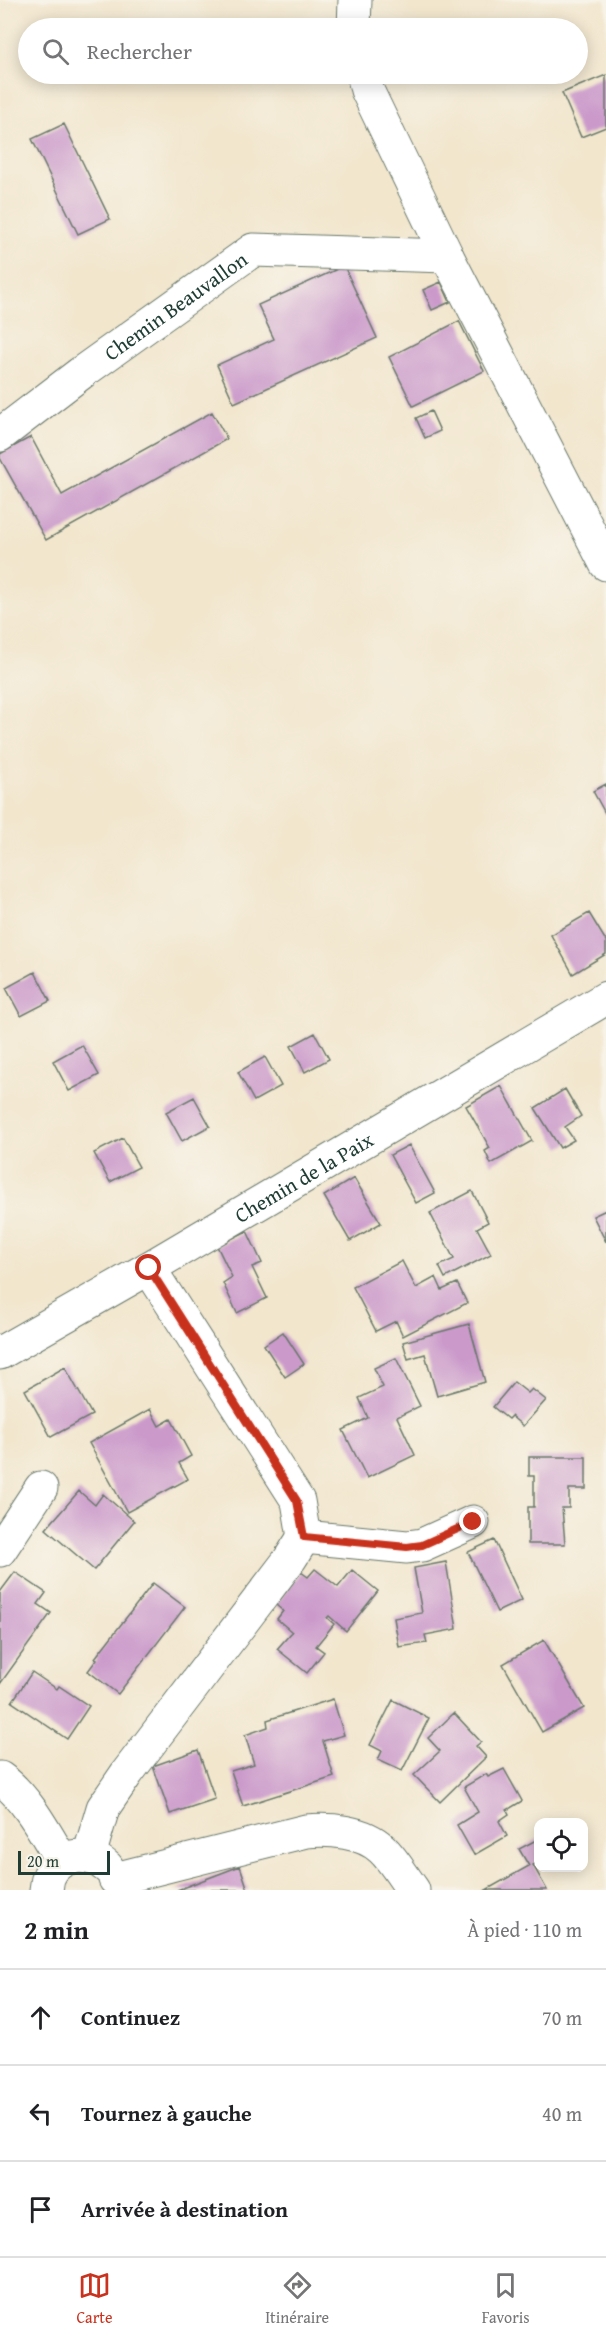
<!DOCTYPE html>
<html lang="fr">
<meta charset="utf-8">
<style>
:root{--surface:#fff;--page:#f2f2f2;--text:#202124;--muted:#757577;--line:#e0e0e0;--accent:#c8321e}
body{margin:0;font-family:"Gentium Book Plus",serif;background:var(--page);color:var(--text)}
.controls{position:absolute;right:18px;bottom:18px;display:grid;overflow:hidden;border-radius:12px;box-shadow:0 3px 15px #0003}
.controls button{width:54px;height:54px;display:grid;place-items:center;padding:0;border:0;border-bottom:2px solid var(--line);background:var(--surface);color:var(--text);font:30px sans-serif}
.scale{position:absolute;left:18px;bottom:15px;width:92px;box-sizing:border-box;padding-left:6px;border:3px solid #1f3d34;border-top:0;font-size:16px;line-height:21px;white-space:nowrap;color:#1f3d34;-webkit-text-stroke:4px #f7f3e8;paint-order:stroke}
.stop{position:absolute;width:18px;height:18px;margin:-14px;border:4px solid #c8321e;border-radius:50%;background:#fff}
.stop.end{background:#c8321e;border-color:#fff;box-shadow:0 2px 6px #0008}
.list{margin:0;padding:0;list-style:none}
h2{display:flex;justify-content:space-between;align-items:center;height:78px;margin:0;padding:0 24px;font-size:26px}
h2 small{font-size:20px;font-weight:400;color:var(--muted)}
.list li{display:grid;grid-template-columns:39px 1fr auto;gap:18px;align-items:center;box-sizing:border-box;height:96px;padding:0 24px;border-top:2px solid var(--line)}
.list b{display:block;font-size:22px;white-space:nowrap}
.list em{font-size:20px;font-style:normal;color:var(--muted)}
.icon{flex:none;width:33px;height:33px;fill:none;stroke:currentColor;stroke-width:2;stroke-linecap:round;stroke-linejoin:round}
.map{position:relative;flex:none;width:606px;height:1890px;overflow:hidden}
.search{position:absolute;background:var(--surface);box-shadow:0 3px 15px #0003;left:18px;right:18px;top:18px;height:66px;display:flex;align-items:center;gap:15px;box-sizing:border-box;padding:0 21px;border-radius:33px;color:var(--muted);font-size:22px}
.sheet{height:366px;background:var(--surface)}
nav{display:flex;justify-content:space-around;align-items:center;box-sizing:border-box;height:84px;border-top:2px solid var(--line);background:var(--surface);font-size:16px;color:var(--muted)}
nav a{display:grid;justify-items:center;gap:3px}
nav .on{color:var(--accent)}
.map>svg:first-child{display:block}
.building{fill:#cb9acb}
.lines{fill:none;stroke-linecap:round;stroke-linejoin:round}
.minor-casing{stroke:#69786a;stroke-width:35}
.minor{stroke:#fff;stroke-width:33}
.route{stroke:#c8321e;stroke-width:8}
.labels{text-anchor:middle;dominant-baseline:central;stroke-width:6;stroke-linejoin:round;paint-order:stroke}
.street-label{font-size:21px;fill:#1f3d34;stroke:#f7f3e8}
</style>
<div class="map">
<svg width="606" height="1890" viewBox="0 0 606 1890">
<rect width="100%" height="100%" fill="#f7f3e8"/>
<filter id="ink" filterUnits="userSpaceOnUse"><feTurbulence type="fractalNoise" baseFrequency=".0167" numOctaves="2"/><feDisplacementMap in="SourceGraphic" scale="12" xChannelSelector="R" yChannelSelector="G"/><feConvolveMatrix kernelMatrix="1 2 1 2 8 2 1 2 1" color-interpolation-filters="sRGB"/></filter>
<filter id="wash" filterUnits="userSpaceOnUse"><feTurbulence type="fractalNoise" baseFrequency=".008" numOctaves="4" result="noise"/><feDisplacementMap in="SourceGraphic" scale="24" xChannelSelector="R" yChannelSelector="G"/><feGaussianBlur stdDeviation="1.35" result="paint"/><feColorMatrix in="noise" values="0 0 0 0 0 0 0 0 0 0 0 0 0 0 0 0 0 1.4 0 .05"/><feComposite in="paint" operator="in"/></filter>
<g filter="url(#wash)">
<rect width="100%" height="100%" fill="#f2e6cd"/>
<g id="blocks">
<!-- building -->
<path class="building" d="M606 75V127L581 137 562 93Z
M64 124 110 219 78 234 32 139Z
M344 266 377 338 234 403 217 365 274 339 258 305Z
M441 282 450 302 432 310 423 290Z
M459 321 484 371 413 406 389 357Z
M431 411 440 431 425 438 416 418Z
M212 412 227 439 46 540 0 458V454L31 437 62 495Z
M606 784V815L593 791Z
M589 913 606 941V954L573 974 551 935Z
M35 972 50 1001 21 1016 6 988Z
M315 1033 329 1059 305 1072 291 1046Z
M82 1045 99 1075 69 1091 53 1061Z
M265 1057 281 1086 254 1101 238 1072Z
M501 1086 532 1141 491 1164 485 1151 490 1148 466 1106Z
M565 1089 581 1116 565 1127 574 1140 560 1148 535 1108Z
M194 1097 210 1126 182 1141 166 1112Z
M123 1138 139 1167 110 1182 94 1153Z
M409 1145 435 1193 416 1203 390 1155Z
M354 1178 381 1223 350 1241 324 1196Z
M472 1191 488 1222 477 1228 491 1254 445 1278 439 1266 454 1259 430 1213Z
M606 1210V1242L593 1216Z
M247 1231 262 1263 252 1267 267 1298 237 1313 223 1283 232 1277 217 1246Z
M402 1261 416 1288 436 1277 442 1290 457 1283 467 1303 403 1336 396 1321 376 1331 353 1287Z
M469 1324 485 1382 437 1396 425 1354 408 1359 403 1342Z
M283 1332 304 1364 285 1377 264 1345Z
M396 1358 420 1406 397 1417 415 1455 367 1478 343 1430 368 1418 359 1398 383 1387 374 1368Z
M65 1367 92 1415 51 1437 25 1390Z
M514 1382 528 1393 532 1389 546 1400 523 1426 511 1416 508 1419 493 1407Z
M150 1409 159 1426 171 1419 191 1456 179 1463 188 1479 127 1512 89 1443Z
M529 1457H586V1489H569V1508H562L565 1544H528V1507H534V1476H529Z
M79 1491 95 1505 103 1494 134 1521 94 1570 46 1529Z
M494 1540 522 1600 497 1612 468 1552Z
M446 1562 457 1629 425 1635 427 1643 399 1647 394 1618 422 1613 414 1568Z
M315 1569 338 1587 352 1570 378 1591 346 1631 329 1616 327 1618 334 1624 316 1646 324 1652 307 1673 277 1649 292 1632 277 1619 283 1611 276 1605 301 1572 308 1577Z
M15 1572 46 1593 38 1604 51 1613 0 1684V1592Z
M153 1583 185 1607 118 1694 88 1671 97 1659 95 1658Z
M544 1640 584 1708 542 1732 503 1664Z
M32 1672 57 1689 59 1686 89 1706 67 1739 12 1702Z
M333 1699 344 1735 323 1741 334 1777 243 1806 231 1771 254 1764 245 1735 268 1727 267 1720Z
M393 1700 429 1718 402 1771 378 1760 382 1751 370 1745Z
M454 1713 481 1742 476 1746 486 1757 440 1802 414 1775 440 1751 428 1738Z
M198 1750 215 1799 170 1814 153 1766Z
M504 1769 522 1801 507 1810 509 1814 499 1821 507 1836 474 1855 457 1825 478 1812 464 1787 486 1774 488 1777Z
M538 1839V1861L533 1865 547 1890H486L529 1866 519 1849Z
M240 1866 248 1890H177Z"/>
</g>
</g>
<g filter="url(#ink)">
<use href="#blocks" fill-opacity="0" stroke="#69786a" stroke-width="1.5"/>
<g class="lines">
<defs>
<g id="minor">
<path d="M354 28 355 0"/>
<path d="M363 74 367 90 447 256 606 564"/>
<path id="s1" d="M0 435 81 373 253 250 447 256"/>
<path d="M149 1268 298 1501 304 1537 407 1547 422 1545 473 1522"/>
<path id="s2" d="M0 1353 149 1268 606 998"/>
<path d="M0 1550 41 1488"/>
<path d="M0 1778C26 1796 46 1834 62 1861"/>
<path d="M89 1856 103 1808 127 1773 290 1559 304 1537"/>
<path d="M115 1879 306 1831C330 1829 363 1831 382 1849 394 1860 403 1877 413 1890"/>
<path d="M46 1890C47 1885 47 1880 49 1876 59 1852 90 1851 107 1867"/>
</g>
</defs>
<!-- minor casing -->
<use href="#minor" class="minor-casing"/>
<!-- minor -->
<use href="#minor" class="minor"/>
</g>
</g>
<g class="lines" filter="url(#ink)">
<!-- route -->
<path class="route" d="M149 1268 297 1501 304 1537 407 1547 422 1545 473 1522"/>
</g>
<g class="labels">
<!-- street labels -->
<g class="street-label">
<text stroke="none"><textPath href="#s1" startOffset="218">Chemin Beauvallon</textPath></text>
<text stroke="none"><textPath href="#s2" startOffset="351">Chemin de la Paix</textPath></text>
</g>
</g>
</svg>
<div class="controls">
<button><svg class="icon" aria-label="locate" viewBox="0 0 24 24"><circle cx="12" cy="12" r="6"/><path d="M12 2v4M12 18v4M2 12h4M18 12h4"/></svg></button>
</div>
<div class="scale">20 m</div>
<div class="stop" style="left:149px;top:1268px"></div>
<div class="stop end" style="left:473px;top:1522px"></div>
<div class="search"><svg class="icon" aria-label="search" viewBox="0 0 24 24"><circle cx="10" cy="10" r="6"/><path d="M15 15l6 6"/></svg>Rechercher</div>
</div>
<section class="sheet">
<h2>2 min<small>À pied · 110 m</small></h2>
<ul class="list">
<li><svg class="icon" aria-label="ahead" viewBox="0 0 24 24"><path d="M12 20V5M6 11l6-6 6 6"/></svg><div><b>Continuez</b></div><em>70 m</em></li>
<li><svg class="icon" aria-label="left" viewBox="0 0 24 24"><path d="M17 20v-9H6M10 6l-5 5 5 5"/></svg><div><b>Tournez à gauche</b></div><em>40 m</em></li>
<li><svg class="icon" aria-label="arrive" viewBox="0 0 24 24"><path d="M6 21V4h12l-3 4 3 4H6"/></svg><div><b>Arrivée à destination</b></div></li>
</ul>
</section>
<nav>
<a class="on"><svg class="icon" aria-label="map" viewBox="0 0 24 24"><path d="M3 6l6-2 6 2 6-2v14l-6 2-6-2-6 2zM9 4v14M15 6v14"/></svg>Carte</a>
<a><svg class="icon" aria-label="directions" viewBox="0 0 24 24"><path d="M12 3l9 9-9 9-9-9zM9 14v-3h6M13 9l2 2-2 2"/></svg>Itinéraire</a>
<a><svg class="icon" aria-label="saved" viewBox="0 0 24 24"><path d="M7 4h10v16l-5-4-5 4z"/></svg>Favoris</a>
</nav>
